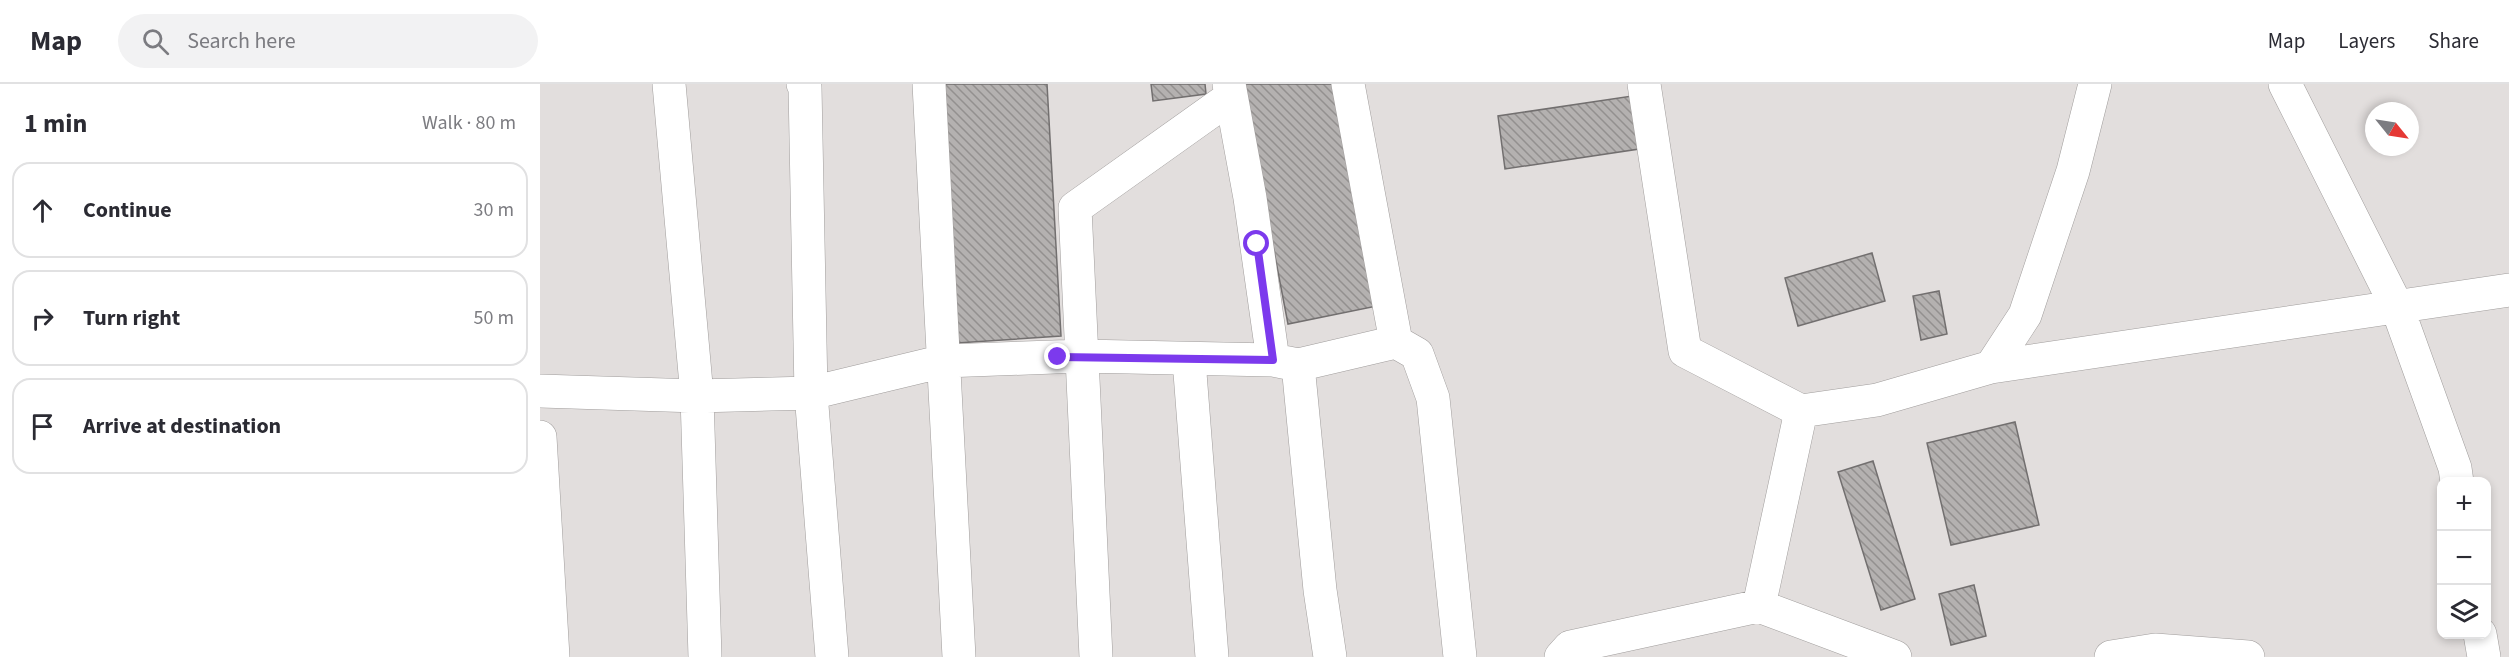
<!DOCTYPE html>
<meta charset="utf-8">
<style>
:root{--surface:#fff;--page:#f2f2f3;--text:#2b2b33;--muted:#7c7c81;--line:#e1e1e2}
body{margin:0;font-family:"Source Sans 3",sans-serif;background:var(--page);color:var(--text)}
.controls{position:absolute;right:18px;bottom:18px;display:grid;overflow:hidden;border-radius:12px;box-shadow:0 3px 9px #0003}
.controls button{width:54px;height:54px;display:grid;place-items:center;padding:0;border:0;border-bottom:2px solid var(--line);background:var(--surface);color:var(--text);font:30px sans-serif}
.compass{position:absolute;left:1825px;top:18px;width:54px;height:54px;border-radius:50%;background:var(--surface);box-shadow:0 3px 9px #0003;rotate:120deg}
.stop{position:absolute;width:18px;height:18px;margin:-14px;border:4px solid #7c3aed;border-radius:50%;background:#fff}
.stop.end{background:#7c3aed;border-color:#fff;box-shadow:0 2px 6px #0008}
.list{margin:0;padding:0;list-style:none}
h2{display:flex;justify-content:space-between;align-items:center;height:78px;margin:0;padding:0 24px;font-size:26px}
h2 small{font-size:20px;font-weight:400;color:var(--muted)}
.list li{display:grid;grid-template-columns:39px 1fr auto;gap:18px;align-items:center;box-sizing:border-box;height:96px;margin:0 12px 12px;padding:0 12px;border:2px solid var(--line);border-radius:18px}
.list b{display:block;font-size:22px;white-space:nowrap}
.list em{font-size:20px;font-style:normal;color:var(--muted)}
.icon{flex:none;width:33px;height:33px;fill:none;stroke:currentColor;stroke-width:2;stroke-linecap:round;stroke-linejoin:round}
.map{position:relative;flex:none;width:1969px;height:573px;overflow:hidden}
header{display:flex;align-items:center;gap:36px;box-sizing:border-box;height:84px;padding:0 30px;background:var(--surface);border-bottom:2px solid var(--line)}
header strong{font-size:28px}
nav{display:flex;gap:33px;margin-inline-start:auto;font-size:21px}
.search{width:420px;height:54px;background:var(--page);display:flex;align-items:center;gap:15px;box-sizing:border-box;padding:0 21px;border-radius:33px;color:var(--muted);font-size:22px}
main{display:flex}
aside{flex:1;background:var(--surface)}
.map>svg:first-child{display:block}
.building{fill:url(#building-back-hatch);stroke:#726f6f;stroke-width:1.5}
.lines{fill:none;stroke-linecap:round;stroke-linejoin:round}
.minor-casing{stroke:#a09d9c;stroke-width:34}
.minor{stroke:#fff;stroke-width:33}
.route{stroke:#7c3aed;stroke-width:8}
</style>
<header>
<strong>Map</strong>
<div class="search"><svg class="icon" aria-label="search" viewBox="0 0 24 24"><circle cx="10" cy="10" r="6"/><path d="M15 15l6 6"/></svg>Search here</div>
<nav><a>Map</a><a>Layers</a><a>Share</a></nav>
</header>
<main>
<aside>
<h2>1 min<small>Walk · 80 m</small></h2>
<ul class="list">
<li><svg class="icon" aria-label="ahead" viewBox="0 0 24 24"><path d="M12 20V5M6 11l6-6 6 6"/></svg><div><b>Continue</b></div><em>30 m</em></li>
<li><svg class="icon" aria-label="right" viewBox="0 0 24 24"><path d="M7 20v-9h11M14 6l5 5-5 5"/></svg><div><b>Turn right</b></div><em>50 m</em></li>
<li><svg class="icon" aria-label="arrive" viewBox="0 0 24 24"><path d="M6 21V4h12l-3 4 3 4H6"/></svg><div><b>Arrive at destination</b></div></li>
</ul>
</aside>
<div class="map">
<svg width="1969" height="573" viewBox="0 0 1969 573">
<defs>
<pattern id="building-back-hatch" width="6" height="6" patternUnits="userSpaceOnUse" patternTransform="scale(1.5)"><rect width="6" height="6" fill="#b4b1b0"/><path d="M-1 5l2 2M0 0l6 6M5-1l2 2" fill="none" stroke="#93908f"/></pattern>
</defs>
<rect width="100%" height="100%" fill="#e2dedd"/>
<!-- building -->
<path class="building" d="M401 0H507L521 252 417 259Z
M611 0H665L666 10 613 17Z
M702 0H794L837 222 748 240Z
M1092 12 1099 65 965 85 958 32Z
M1332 169 1345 217 1258 242 1245 194Z
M1399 207 1407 250 1381 256 1373 212Z
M1475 338 1499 441 1411 461 1387 359Z
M1333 377 1375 515 1341 526 1298 388Z
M1434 501 1446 552 1411 561 1399 510Z"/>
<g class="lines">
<defs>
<path id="minor" d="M129 0 157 312 165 573
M263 0 265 3 271 309 292 573
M389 0 419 573
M689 0 710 114 733 276
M808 0 856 258
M1104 0 1145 267 1261 327
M1745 0 1857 223 1915 384 1917 398
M649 276 672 573
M758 281 780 506 790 573
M1451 283 1969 206
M0 307 157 312 271 309 404 277 541 272 733 276 758 281 856 258 877 270 893 314 920 573
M0 353 13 573
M1219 522 1261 327 1337 316 1451 283 1485 231 1533 87 1555 0
M1940 550 1944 573
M556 573 535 124 691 13
M1021 573 1030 563 1219 522 1355 573
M1571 573 1615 566 1708 573"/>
</defs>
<!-- minor casing -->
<use href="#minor" class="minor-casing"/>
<!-- minor -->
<use href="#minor" class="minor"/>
</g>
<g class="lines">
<!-- route -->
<path class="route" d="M518 273 733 276 717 160"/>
</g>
</svg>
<div class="controls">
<button>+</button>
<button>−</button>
<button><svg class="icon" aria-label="layers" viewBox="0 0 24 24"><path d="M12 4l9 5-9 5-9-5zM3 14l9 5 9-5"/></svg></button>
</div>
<svg class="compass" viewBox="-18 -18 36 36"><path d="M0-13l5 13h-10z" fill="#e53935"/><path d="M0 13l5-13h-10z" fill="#7c7c81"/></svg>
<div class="stop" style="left:717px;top:160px"></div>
<div class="stop end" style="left:518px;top:273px"></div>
</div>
</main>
